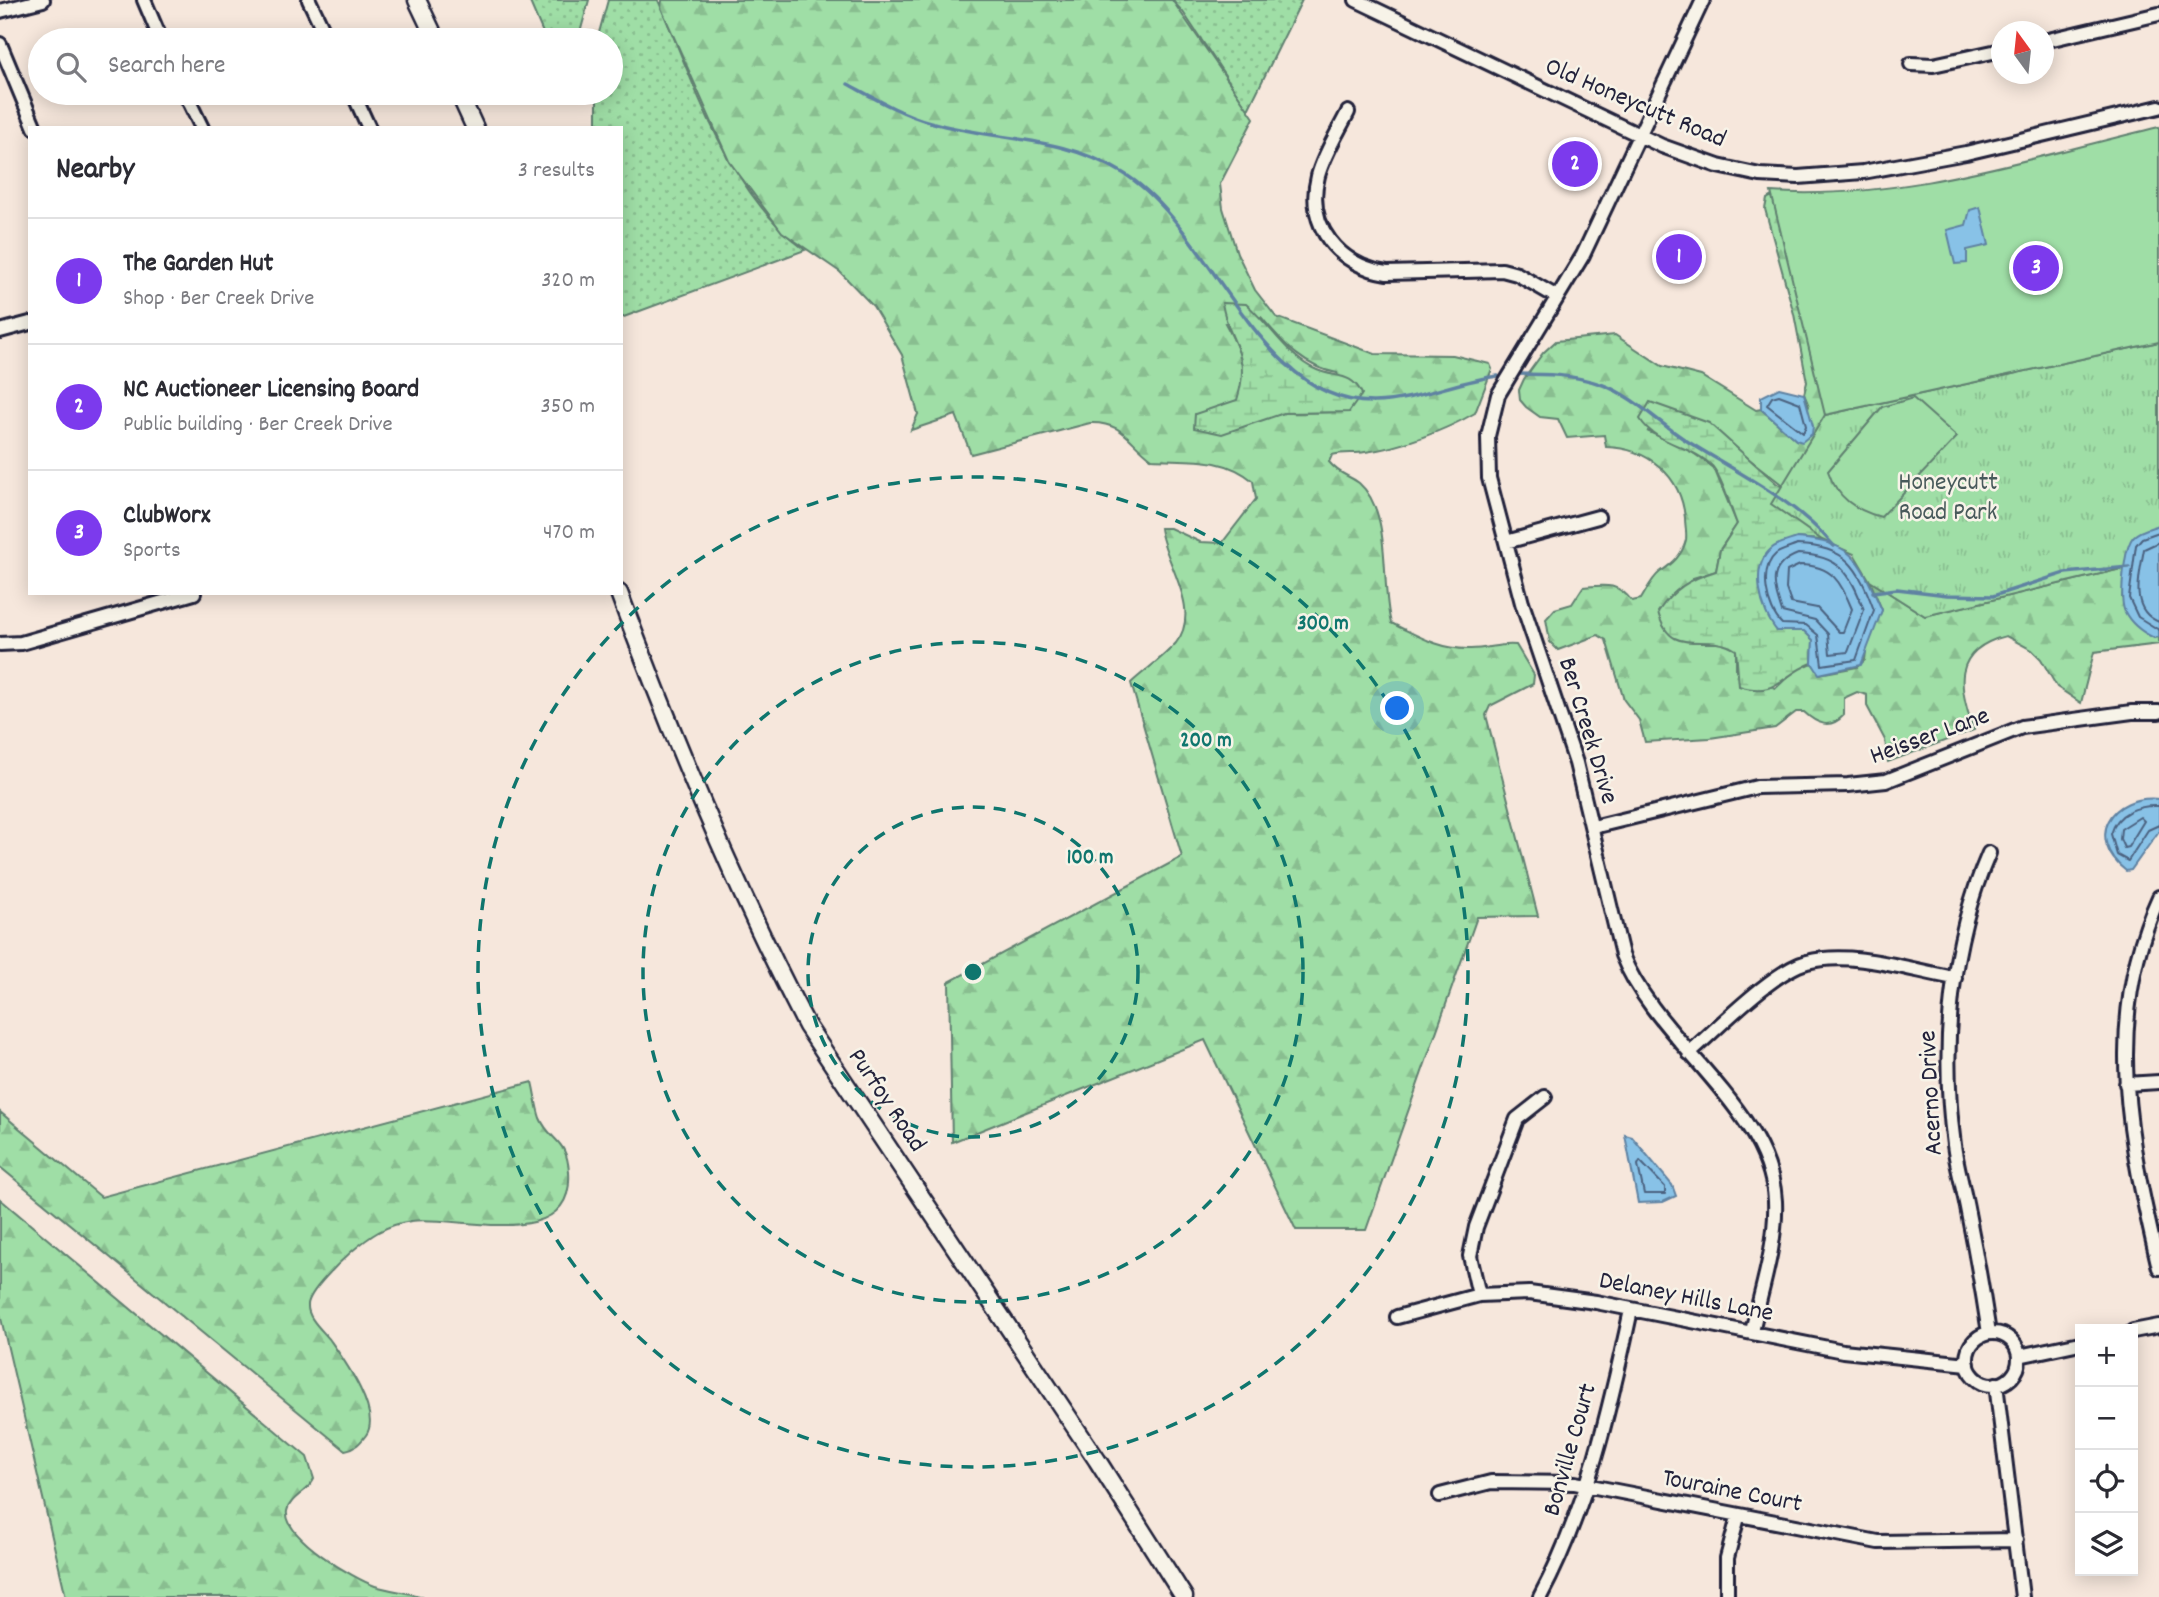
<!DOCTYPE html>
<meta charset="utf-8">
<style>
:root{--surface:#fff;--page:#f2f2f3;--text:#2b2b33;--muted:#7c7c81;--line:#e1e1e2;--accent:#7c3aed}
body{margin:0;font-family:Dekko,sans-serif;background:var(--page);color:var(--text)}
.controls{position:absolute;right:21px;bottom:21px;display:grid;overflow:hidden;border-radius:0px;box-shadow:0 4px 18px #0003}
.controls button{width:63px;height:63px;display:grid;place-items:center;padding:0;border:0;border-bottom:2px solid var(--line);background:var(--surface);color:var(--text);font:35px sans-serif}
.compass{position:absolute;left:1991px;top:21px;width:63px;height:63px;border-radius:50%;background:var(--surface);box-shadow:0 4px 18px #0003;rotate:345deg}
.you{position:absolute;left:1398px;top:709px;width:24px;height:24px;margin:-18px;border:5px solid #fff;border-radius:50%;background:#1a73e8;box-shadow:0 0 0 10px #1a73e833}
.badge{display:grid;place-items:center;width:46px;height:46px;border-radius:50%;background:var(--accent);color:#fff;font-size:23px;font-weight:700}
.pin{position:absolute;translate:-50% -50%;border:4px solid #fff;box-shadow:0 2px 7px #0006}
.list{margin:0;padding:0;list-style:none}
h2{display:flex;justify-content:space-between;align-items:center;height:91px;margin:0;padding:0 28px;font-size:30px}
h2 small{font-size:23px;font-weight:400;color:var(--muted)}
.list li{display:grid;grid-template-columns:46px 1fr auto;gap:21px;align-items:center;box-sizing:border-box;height:126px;padding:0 28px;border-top:2px solid var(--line)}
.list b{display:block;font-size:26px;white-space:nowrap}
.list p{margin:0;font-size:23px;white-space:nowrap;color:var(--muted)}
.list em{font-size:23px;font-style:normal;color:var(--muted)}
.icon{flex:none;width:38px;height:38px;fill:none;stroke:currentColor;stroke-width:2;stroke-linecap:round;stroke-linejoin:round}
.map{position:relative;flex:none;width:2159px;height:1597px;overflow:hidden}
.search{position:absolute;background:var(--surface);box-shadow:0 4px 18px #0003;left:28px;top:28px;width:595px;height:77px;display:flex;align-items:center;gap:18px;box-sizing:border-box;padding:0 24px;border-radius:38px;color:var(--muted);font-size:26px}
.panel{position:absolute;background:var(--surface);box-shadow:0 4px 18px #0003;left:28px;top:126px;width:595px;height:469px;border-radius:0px}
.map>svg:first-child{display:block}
.grass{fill:url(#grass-dots);stroke:#608070;stroke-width:2}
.forest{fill:url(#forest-firs);stroke:#608070;stroke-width:2;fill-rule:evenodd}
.wetland{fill:url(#wetland-marsh);stroke:#608070;stroke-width:2}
.park{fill:url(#park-tufts);stroke:#608070;stroke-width:2}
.garden{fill:#9fdea6;stroke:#608070;stroke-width:2}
.water{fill:#88c2e7;stroke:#5f82a2;stroke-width:2}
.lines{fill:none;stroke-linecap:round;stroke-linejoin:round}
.shore{stroke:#4b6280;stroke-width:2}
.stream{stroke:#5f82a2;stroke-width:3.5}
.street-casing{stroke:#22223b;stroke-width:18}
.secondary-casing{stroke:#22223b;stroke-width:21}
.street{stroke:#f7f3e8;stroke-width:12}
.secondary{stroke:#f7f3e8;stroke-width:16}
.ring{fill:none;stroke:#0f766e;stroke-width:3.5;stroke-dasharray:12 9}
.labels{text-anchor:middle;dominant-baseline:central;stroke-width:5;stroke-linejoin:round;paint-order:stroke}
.street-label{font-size:26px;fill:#22223b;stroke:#f7f3e8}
.park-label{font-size:26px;fill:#485a5b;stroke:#f7f3e8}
.centre{fill:#0f766e;stroke:#f7f3e8;stroke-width:3.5}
.ring-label{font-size:21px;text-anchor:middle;font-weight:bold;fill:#0f766e;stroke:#f7f3e8;stroke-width:5;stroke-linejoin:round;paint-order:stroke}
</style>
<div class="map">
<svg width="2159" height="1597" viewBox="0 0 2159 1597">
<defs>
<pattern id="grass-dots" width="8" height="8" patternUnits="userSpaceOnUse" patternTransform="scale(1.75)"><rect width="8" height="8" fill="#9fdea6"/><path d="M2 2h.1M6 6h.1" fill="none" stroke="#89be90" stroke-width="1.8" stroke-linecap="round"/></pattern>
<pattern id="forest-firs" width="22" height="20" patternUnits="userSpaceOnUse" patternTransform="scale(1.75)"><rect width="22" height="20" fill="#9fdea6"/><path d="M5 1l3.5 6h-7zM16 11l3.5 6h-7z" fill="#89be90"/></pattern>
<pattern id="wetland-marsh" width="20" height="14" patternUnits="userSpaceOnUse" patternTransform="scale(1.75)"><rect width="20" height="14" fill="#9fdea6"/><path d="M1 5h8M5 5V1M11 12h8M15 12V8" fill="none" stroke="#89be90"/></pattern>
<pattern id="park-tufts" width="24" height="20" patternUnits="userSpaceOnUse" patternTransform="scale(1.75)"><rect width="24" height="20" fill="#9fdea6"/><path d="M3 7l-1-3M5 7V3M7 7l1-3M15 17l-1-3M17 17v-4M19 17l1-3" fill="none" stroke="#89be90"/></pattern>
</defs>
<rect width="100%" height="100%" fill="#f6e7dc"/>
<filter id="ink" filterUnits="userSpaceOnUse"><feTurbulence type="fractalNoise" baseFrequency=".0143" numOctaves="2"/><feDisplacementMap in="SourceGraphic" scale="14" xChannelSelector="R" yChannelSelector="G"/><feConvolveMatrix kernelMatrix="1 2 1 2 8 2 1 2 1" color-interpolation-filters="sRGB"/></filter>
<g filter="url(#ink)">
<!-- grass -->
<path class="grass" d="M529 0H589L578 40H546Z
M608 0H658C696 86 727 192 805 250L621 318V128H597V93H611V40H597Z
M1172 0H1302L1248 110 1183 12Z"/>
<!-- forest -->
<path class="forest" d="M662 0H1172L1254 118 1220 184 1223 208 1237 253 1255 290 1276 317 1375 354 1453 355 1490 364 1492 369 1475 413C1446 430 1399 448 1365 452 1354 454 1344 452 1332 455L1329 462C1341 476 1347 474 1359 483 1393 513 1380 584 1391 623 1417 635 1438 649 1468 649 1485 650 1499 643 1516 645L1534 675 1533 684 1490 706 1486 715 1538 916 1477 917 1366 1230H1296L1205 1040 952 1142 949 982 1182 857 1131 683C1145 670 1163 658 1176 643 1203 609 1164 562 1160 528H1170L1200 542 1222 543 1256 499 1253 481C1224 456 1189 461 1152 459 1129 442 1123 422 1090 423L971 454 956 415 911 430 918 414 902 355 873 306 840 272 782 232 729 161 661 8ZM1261 317C1283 342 1302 367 1337 373L1349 412 1284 413 1253 421 1213 410 1238 400C1247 365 1242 354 1225 323Z
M1772 196 1859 404 1845 418 1794 494 1736 449 1647 431 1689 450 1714 468 1737 524 1720 550 1716 571 1693 578 1701 643H1725L1736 650V671L1776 688 1795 670 1812 663 1820 674 1857 667 1865 660 1867 643 1882 610 1870 581 1925 616 2125 568 2122 598 2154 638 2159 637V644L2094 652 2081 703 2057 687 2041 659 2032 650 2006 636C1951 650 1958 687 1974 730L1888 762 1885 740 1867 706V695L1857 692 1844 698V715C1830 730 1817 724 1804 712H1796L1775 728 1710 738 1645 742 1639 720 1624 700 1606 640 1598 635 1558 650 1550 642 1546 619 1555 609 1572 604 1583 587C1605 585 1617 582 1632 601L1641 599C1646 591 1652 578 1660 572 1672 564 1682 556 1686 540 1687 533 1685 525 1685 518 1681 475 1648 448 1606 447L1604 435 1567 438 1558 419 1540 417 1526 407 1520 400 1519 390 1524 379 1543 353 1556 341 1615 335 1662 366 1701 376 1756 410 1761 409 1796 440 1809 406 1804 394 1807 382 1794 314 1765 209 1767 199Z
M532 1082C535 1093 536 1107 540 1118 550 1142 567 1138 569 1172 575 1255 456 1214 411 1221 385 1225 370 1236 351 1252 341 1261 308 1292 308 1305 307 1318 323 1331 330 1340 344 1360 382 1413 366 1435 360 1443 356 1448 345 1450L0 1167V1112L101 1197Z
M0 1199 307 1457 314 1479C309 1491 289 1498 287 1511 283 1537 354 1579 375 1586 391 1591 408 1592 423 1597H66L0 1314Z"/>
<!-- wetland -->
<path class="wetland" d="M1222 303 1246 304C1269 323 1288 358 1317 370 1336 378 1352 372 1362 394L1349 412 1284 413 1222 434 1194 428 1195 414 1237 400C1252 351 1229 346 1222 303Z
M1650 402 1709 423 1776 483 1794 494 1822 540 1797 538 1777 631H1804L1813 640 1812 663C1781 675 1777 698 1739 686L1736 650C1705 630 1671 661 1658 612 1673 589 1690 579 1716 571L1720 550 1737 524C1730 507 1724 481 1713 467 1692 445 1656 445 1640 419Z"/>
<!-- park -->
<path class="park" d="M2159 342V560L1925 616 1870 581 1854 554 1822 540 1771 504 1825 415Z"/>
<!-- garden -->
<path class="garden" d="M2159 127V342L1825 415 1771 192C1902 201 2032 157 2159 127Z
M1913 398 1957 437 1881 517C1855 510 1837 498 1828 471L1882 407Z"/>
<!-- water -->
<path class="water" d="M1980 207 1989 245 1967 250V263L1955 264 1947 230 1966 225 1970 210Z
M1779 388 1804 394 1813 426 1812 434 1802 442 1796 440 1761 409V397Z
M2159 525V637L2154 638C2142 632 2131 624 2125 612 2119 600 2124 545 2134 536 2140 530 2151 528 2159 525Z
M1797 538C1857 543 1859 561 1882 610L1861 665 1819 674 1812 663 1813 640 1804 631H1777C1761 612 1749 568 1771 549 1777 543 1789 541 1797 538Z
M2159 799V831L2131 870 2126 871C2084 838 2111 794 2159 799Z
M1625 1135 1632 1137 1672 1185 1676 1196 1663 1202 1638 1203Z"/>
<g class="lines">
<!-- shore -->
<path class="shore" d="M1779 395 1800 403 1806 426 1803 433 1767 405 1772 397Z
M2159 532 2142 538 2136 545 2129 598 2138 617 2159 630
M2159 542 2144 549C2140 574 2128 610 2159 622
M1797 545C1847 546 1858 567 1874 610L1856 660 1822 665 1818 635 1806 625 1782 624C1767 610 1758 569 1776 554 1781 550 1791 548 1797 545Z
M1798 554C1840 555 1851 574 1864 610L1848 652 1830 654 1828 634 1815 620 1782 612C1773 584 1767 566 1798 554Z
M1800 565C1832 565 1841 582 1852 609L1843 632H1839L1817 608 1791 603 1786 589 1787 571Z
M2159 806C2138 805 2117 812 2111 834L2117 855 2128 861 2148 830 2159 825
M2140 817 2144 821 2128 847 2124 848 2120 839 2121 829Z
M1640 1161 1665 1187V1194H1644L1638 1165Z"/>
<!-- stream -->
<path class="stream" d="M848 84C874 98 901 114 930 122 998 142 1059 134 1123 173 1212 226 1258 404 1374 402 1417 401 1456 381 1498 376
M1513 374C1545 374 1573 374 1603 385 1633 396 1660 424 1687 441 1738 473 1794 499 1834 546
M1873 592 1897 589 1947 595 1993 596 2065 573 2129 567"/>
<defs>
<path id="street" d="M144 0 161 40
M309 0 328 40
M1356 0 1662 146 1718 166 1760 175 1798 177 1863 172 1966 153 2159 107
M1703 0 1583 255 1498 395 1488 436 1489 478 1522 603 1576 763 1622 955C1656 1041 1771 1109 1775 1201 1777 1244 1761 1290 1752 1332
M0 11 43 0
M2044 41 2159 14
M0 44 35 128
M1911 64 1933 65 2002 50
M185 93 202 128
M353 93 369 128
M1348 112C1338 132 1324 154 1318 176 1305 227 1340 266 1387 273L1502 270 1517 274 1557 297
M0 331 30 323
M1506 542 1598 517
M0 644 21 643 194 593
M1593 827 1757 787 1848 785 1886 781 2022 727 2132 712H2159
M1989 853C1950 943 1941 1048 1954 1145 1957 1168 1964 1190 1968 1213 1976 1253 1983 1293 1989 1333
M2159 897C2102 1020 2130 1144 2159 1268
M1689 1053C1718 1028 1773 971 1807 962 1853 950 1909 970 1955 978
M2126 1084 2159 1082
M1479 1295 1470 1256 1476 1227 1517 1119 1545 1097
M1397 1317 1479 1295 1529 1293 1596 1302 1843 1351 1968 1364
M2133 1331 2159 1326
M1967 1359a26 26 0 1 1 52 0a26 26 0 1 1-52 0Z
M2019 1356 2080 1343
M1996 1384 2022 1597
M1440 1495 1491 1482 1575 1483 1878 1542 2016 1540
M1540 1597C1587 1509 1610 1408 1631 1310
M1727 1597V1558L1738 1517"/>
<path id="secondary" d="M417 0 436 40
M459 93 475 128
M619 593C674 741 734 886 807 1026L1097 1460 1184 1597"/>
</defs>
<!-- street casing -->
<use href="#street" class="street-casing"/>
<!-- secondary casing -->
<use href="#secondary" class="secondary-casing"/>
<!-- street -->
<use href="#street" class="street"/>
<!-- secondary -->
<use href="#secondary" class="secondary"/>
</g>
</g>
<!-- distance rings -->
<g class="ring">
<circle cx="973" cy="972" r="165"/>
<circle cx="973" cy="972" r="330"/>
<circle cx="973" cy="972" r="495"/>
</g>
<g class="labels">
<!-- street labels -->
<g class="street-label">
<text transform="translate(1635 104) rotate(23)">Old Honeycutt Road</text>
<text transform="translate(1587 731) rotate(73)">Ber Creek Drive</text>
<text transform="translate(1930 737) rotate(-20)">Heisser Lane</text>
<text transform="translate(1932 1093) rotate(-93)">Acerno Drive</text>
<text transform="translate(886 1101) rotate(56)">Purfoy Road</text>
<text transform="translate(1686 1298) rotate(11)">Delaney Hills Lane</text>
<text transform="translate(1571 1450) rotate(-74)">Bonville Court</text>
<text transform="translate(1732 1492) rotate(11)">Touraine Court</text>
</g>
<!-- park labels -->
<g class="park-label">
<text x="1948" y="483">Honeycutt<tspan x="1948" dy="30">Road Park</tspan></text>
</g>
</g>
<circle cx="973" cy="972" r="10" class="centre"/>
<g class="ring-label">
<text x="1323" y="629">300 m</text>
<text x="1206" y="746">200 m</text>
<text x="1090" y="863">100 m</text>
</g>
</svg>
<div class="controls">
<button>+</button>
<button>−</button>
<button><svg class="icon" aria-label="locate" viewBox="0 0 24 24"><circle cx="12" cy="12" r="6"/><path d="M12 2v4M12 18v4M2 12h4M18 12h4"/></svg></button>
<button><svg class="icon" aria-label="layers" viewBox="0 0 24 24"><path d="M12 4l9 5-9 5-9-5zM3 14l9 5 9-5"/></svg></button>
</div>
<svg class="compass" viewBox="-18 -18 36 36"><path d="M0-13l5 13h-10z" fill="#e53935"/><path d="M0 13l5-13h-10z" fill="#7c7c81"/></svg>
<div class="you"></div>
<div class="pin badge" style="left:1679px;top:257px">1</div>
<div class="pin badge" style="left:1575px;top:164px">2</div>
<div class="pin badge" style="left:2036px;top:268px">3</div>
<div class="search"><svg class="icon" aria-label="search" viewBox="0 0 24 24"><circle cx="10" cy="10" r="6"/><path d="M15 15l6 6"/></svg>Search here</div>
<section class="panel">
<h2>Nearby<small>3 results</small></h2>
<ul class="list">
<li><span class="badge">1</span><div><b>The Garden Hut</b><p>Shop · Ber Creek Drive</p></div><em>320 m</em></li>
<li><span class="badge">2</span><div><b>NC Auctioneer Licensing Board</b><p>Public building · Ber Creek Drive</p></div><em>350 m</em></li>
<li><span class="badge">3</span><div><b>ClubWorx</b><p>Sports</p></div><em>470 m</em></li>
</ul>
</section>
</div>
